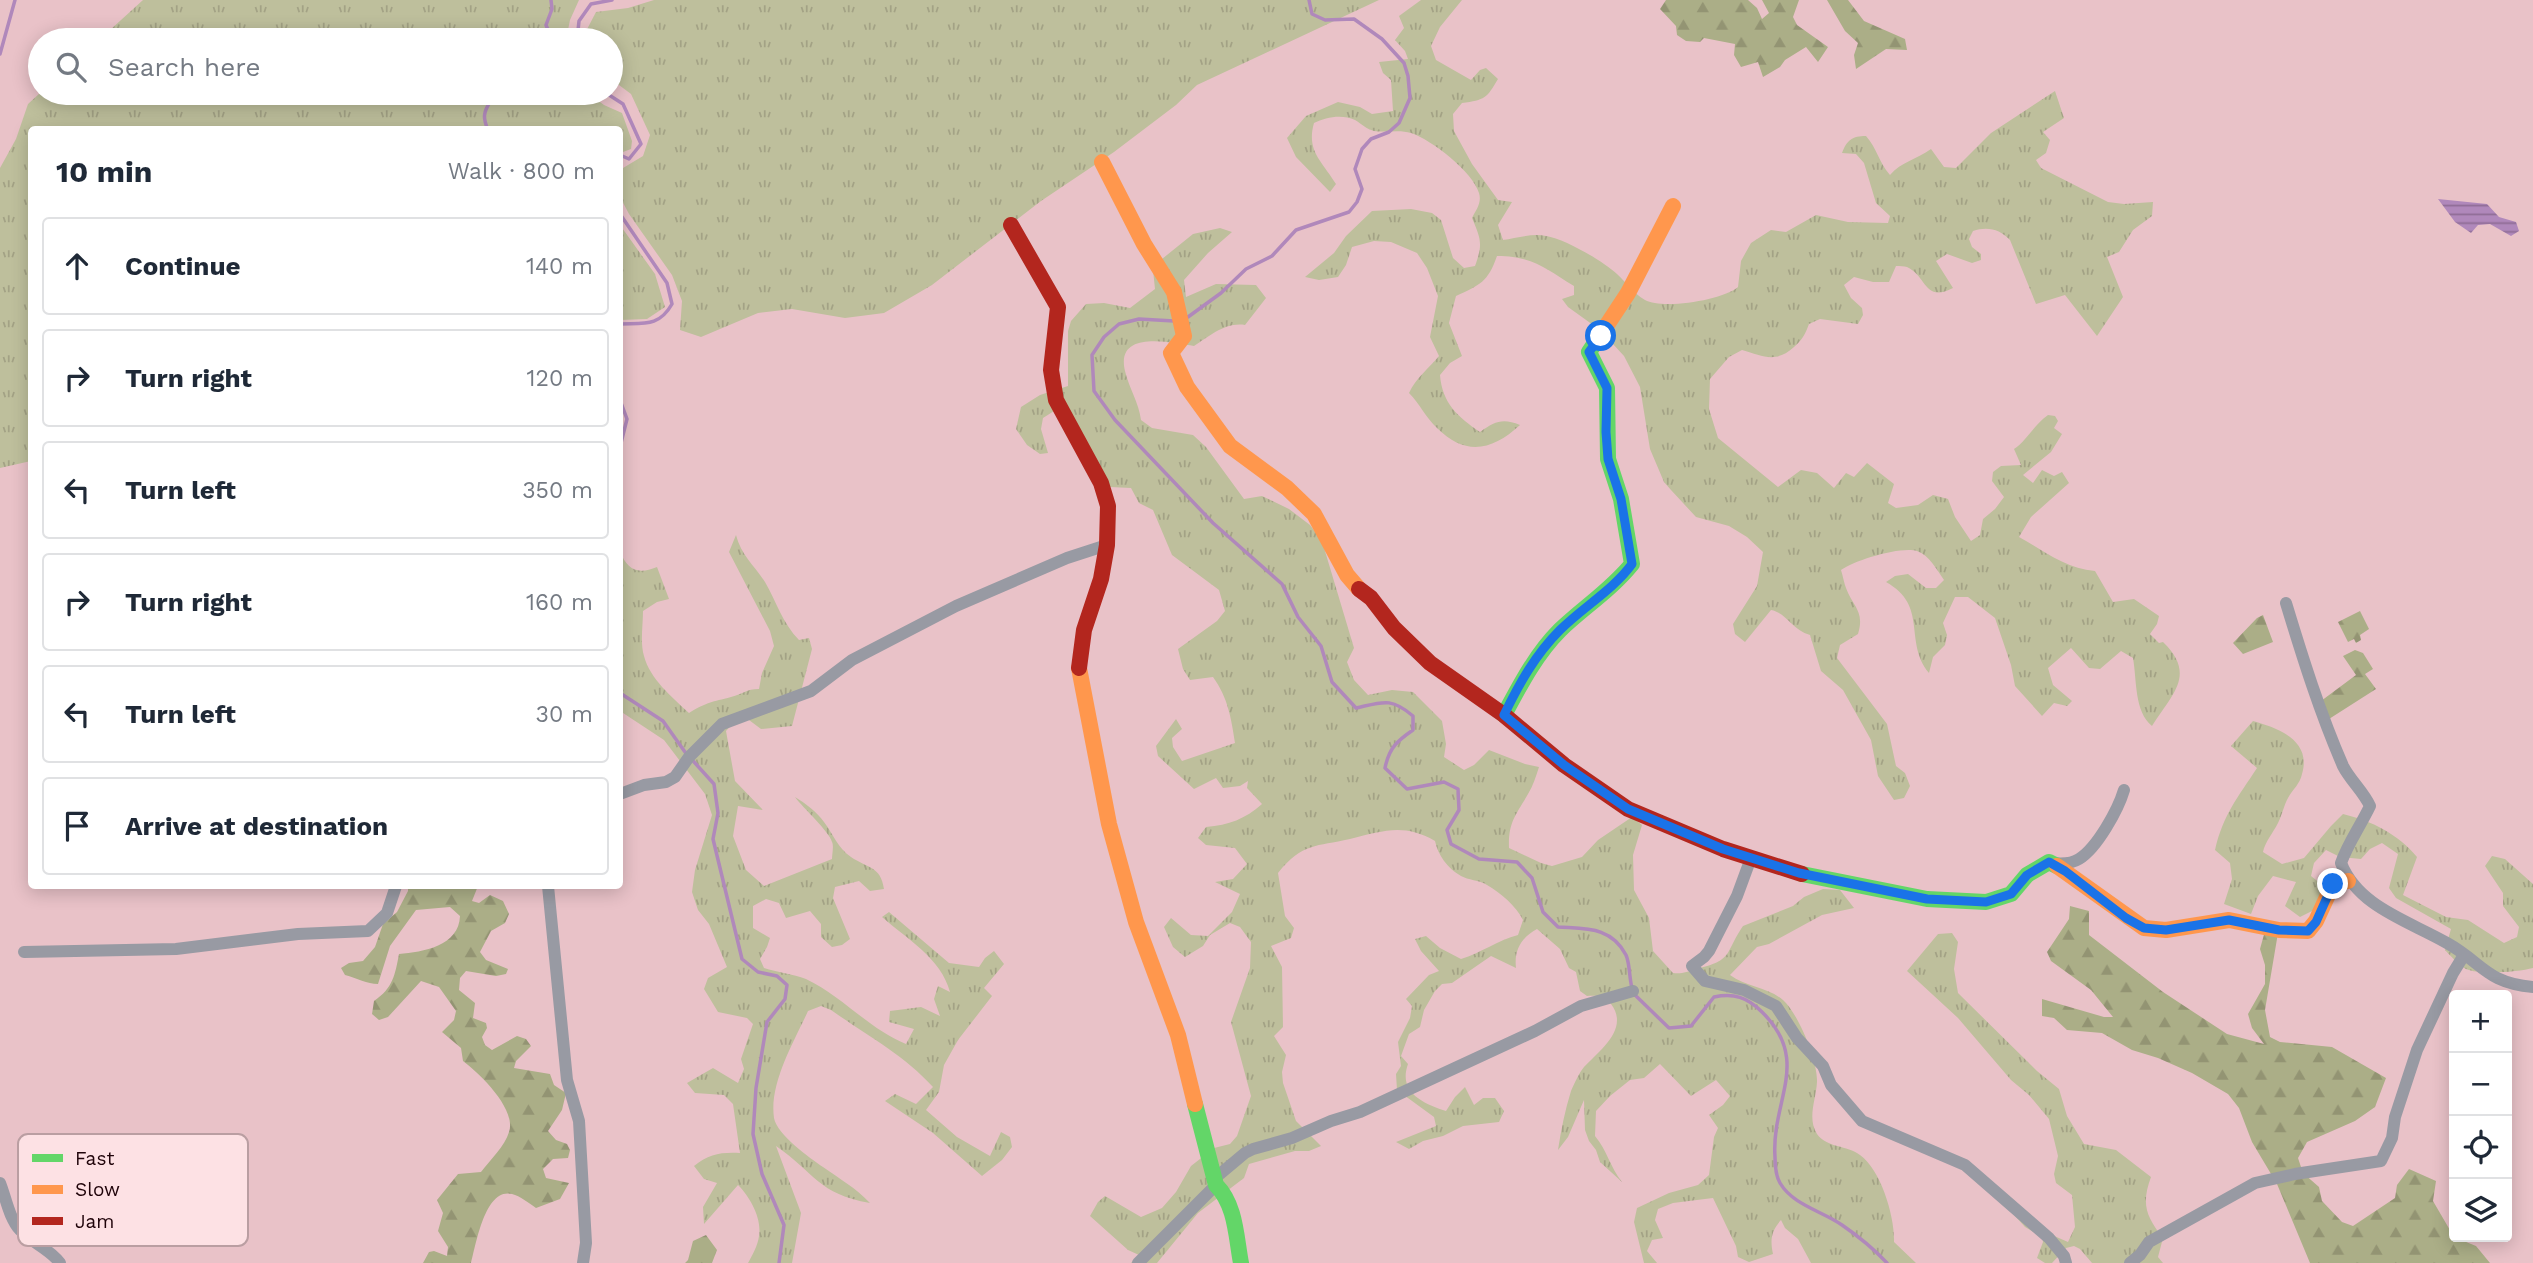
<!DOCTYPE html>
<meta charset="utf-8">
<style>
:root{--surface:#fff;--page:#f6f6f7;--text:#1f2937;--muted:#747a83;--line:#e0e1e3}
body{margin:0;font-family:"Work Sans",sans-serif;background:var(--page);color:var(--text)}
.controls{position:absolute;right:21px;bottom:21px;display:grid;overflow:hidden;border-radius:7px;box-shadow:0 4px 18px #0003}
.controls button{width:63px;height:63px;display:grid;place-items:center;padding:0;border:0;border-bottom:2px solid var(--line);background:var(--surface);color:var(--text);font:35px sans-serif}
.stop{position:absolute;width:21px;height:21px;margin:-16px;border:5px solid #1a73e8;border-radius:50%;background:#fff}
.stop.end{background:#1a73e8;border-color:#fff;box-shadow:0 2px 7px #0008}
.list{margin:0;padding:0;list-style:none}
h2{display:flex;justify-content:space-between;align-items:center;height:91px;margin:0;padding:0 28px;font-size:30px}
h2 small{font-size:23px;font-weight:400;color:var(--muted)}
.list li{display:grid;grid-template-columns:46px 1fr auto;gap:21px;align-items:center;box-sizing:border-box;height:98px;margin:0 14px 14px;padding:0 14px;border:2px solid var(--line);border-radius:7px}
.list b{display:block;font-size:26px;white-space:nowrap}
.list em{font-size:23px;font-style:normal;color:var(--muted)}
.icon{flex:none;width:38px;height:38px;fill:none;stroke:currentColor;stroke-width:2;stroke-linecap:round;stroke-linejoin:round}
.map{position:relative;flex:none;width:2533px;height:1263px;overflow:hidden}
.search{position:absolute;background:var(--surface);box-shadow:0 4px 18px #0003;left:28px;top:28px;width:595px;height:77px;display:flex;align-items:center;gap:18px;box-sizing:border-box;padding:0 24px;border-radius:38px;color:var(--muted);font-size:26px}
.panel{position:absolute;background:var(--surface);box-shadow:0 4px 18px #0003;left:28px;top:126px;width:595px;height:763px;border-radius:7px}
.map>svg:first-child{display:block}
.grass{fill:url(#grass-tufts)}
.forest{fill:url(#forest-firs)}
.water{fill:url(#water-rules)}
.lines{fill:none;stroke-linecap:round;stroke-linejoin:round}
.stream{stroke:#b088bb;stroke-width:3.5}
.street{stroke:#989aa3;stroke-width:12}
.fast{stroke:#63d668;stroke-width:16}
.slow{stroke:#ff974d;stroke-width:16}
.jam{stroke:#b3261e;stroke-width:16}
.route{stroke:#1a73e8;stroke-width:9}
.key{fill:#fde1e4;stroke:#ba9ea2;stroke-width:2}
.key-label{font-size:19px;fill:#1f0309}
</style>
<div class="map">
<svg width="2533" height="1263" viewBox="0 0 2533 1263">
<defs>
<pattern id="grass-tufts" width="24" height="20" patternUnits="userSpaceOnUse" patternTransform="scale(1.75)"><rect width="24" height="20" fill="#bebf9c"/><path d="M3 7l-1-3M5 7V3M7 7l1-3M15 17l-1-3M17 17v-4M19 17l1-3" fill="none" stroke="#a3a285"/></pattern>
<pattern id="forest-firs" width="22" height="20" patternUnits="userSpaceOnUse" patternTransform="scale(1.75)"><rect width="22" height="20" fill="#abae87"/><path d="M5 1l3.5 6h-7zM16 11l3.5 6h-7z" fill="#939473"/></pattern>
<pattern id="water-rules" width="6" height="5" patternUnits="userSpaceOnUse" patternTransform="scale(1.75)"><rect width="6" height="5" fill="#b088bb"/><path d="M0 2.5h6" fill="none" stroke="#8f6d96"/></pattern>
</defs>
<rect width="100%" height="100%" fill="#e9c2c8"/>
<!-- grass -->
<path class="grass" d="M143 0H579L570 20 566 40H99Z
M654 0H1379L1197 85 1176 105 1114 152 1041 201 932 285 884 313 845 318 792 309 758 313 701 337 680 330 682 301 672 275 629 214 620 197V168H623L643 156 650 135 631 94 611 79V40H584L583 37 596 12 628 8Z
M1421 0H1462L1440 27 1431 46 1436 60 1471 80 1480 70 1486 68 1498 79C1487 98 1485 100 1462 103L1453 114 1454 131 1472 164 1498 200 1512 202 1498 225 1503 240C1516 238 1533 233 1546 236 1565 239 1603 261 1617 274 1627 283 1633 293 1645 300 1663 310 1723 300 1738 287L1741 261 1751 243 1771 230 1786 232 1816 215 1848 222 1888 223 1890 216 1876 203 1864 163 1856 154 1842 153C1847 140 1852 136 1866 136 1877 148 1879 163 1890 175 1901 162 1917 159 1931 149L1944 167 1956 168 1991 133 2055 91 2064 118 2043 132 2050 140 2046 153 2036 160 2041 168 2108 202 2124 204 2153 202 2152 216 2133 230 2119 252 2107 257 2123 297 2097 336 2065 295 2036 304 2010 240C2000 229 1987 226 1973 231L1969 239 1972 247 1981 254V260L1972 263 1947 254 1936 261 1953 288C1924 303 1927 276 1907 267 1904 266 1900 266 1896 266L1889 282H1873L1854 277 1844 285 1851 298 1862 308 1863 315 1858 324 1820 319 1809 324C1805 335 1802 340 1794 347 1775 364 1763 356 1742 350L1729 357 1710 379 1709 409 1718 438 1778 487 1801 470 1817 473 1834 488 1846 473 1854 477 1867 463 1894 484 1888 503 1896 508 1918 505 1933 495 1948 499 1955 517 1971 541 1980 535 1983 519 1995 509 2004 497 1992 481 1993 472 2001 466 2021 465 2014 449C2027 440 2034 425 2048 415L2055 416 2058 421 2054 428 2062 434 2051 452 2023 475 2033 483 2042 470 2054 476 2062 472 2069 483 2031 517 2019 537C2043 550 2066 569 2095 571L2113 602 2134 599 2159 616 2157 624 2150 634 2159 643 2163 642C2197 675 2172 694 2152 726 2134 711 2137 681 2133 658L2121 651 2100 669 2089 668 2071 648 2048 668 2053 685 2072 701 2067 706 2054 703 2042 716 2015 686 2011 665 1995 618 1968 597H1955L1943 623 1947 635 1945 645 1933 657 1929 673C1903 641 1929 606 1886 582L1895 576 1908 574 1926 588H1936L1944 580C1937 570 1929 555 1917 551 1901 546 1855 560 1841 570 1843 576 1844 583 1846 588 1853 607 1865 611 1858 634L1840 645 1837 658 1887 724 1896 766 1905 773 1910 786 1904 798 1894 800 1878 776 1871 740 1843 690 1821 671 1810 635C1791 629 1787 613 1771 610L1745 642 1735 634 1733 624 1757 586 1763 552 1747 537 1729 526 1696 517 1671 490 1664 482 1650 449 1640 387 1624 356 1600 330 1568 307 1562 299 1574 295V286C1546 269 1533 256 1497 256 1488 282 1480 285 1456 296L1449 323 1462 356 1450 363 1440 375C1442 403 1458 417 1480 432 1495 421 1503 418 1520 425 1493 450 1466 457 1437 428 1426 418 1420 404 1409 393 1416 378 1429 368 1439 356L1430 337 1438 296 1427 268 1417 253 1391 242 1374 241 1352 247 1346 265 1338 277 1319 280 1305 277 1334 253 1346 236 1372 211 1411 209 1432 213 1441 220 1453 258 1464 268 1475 266C1483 244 1481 239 1472 218 1476 210 1482 203 1479 193 1473 172 1432 140 1411 133 1399 129 1386 133 1374 131 1366 129 1362 124 1355 120 1342 114 1326 117 1314 123 1306 151 1322 161 1336 184L1330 192 1296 157 1287 138 1306 116 1338 102 1360 107 1372 114 1393 111 1391 80 1383 73 1379 62 1408 59 1405 51 1395 40 1404 28 1399 16Z
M40 93H588L604 105 622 113 632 141 631 149 623 152 620 144V130H32L31 461 0 468V168L16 139 28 104Z
M620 225 655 274 665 307 647 319 620 320Z
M1220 228 1232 232 1208 253 1184 280 1186 297 1216 284 1256 285 1266 298 1245 325C1225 322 1210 336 1194 346 1172 343 1115 329 1125 371 1129 388 1139 403 1141 420L1152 428 1193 435 1206 447 1244 499 1262 496 1289 509 1310 525 1322 541 1354 648 1347 662 1354 680 1368 695 1392 690 1413 692 1442 721 1446 744 1444 757 1464 770 1474 765 1489 750 1525 764 1539 767C1536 776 1533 786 1528 794 1516 815 1508 822 1509 848L1541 863 1552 866 1582 857 1598 840 1632 817 1642 825 1633 855 1634 890 1649 918 1653 951 1673 973C1682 974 1687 972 1696 969 1734 960 1724 954 1743 926L1793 906 1804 897 1823 889 1840 890 1854 908 1822 915 1769 944 1757 947 1730 975C1746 987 1768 987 1783 1000 1798 1013 1818 1061 1817 1082 1816 1100 1807 1118 1817 1134 1827 1148 1847 1145 1860 1155 1881 1170 1895 1217 1894 1242L1916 1263H1811L1798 1239 1785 1228 1781 1220C1771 1231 1770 1240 1773 1254L1749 1262 1738 1257 1736 1246 1713 1198 1673 1203 1658 1209 1655 1220 1663 1238 1652 1240 1647 1251 1657 1263H1644L1634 1222 1637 1208 1669 1193 1698 1185 1709 1175 1714 1137 1718 1128 1709 1115 1723 1105 1730 1096 1716 1080 1691 1096 1660 1064 1644 1078 1630 1080 1610 1096 1596 1111 1595 1136C1607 1150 1610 1167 1622 1182L1600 1162 1596 1150 1589 1141 1585 1130 1584 1100 1568 1137 1558 1150C1561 1130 1565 1110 1571 1091 1574 1084 1579 1073 1584 1067 1599 1051 1630 1029 1611 1004 1605 996 1596 995 1587 996L1580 991 1576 972 1569 968 1560 949 1537 929C1521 938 1514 950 1516 968L1491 956 1452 983 1442 984 1435 991 1424 1010 1420 1027 1409 1034 1401 1056 1408 1064C1398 1092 1422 1103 1446 1111L1455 1097 1465 1087 1474 1105 1483 1098H1495L1504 1111 1499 1122 1463 1126 1443 1136 1423 1141 1409 1149 1396 1142 1436 1126 1434 1117 1397 1090 1396 1074 1401 1066 1398 1042 1410 1018 1412 1006 1406 999 1429 975 1439 971 1421 951 1415 939 1426 936 1440 948 1461 959C1481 953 1498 940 1518 935L1523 920C1516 906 1501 893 1487 885 1479 880 1468 880 1461 876 1447 868 1438 855 1435 841 1403 823 1384 831 1350 839 1316 847 1303 842 1278 873L1285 916 1294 928 1291 938 1271 946 1282 967 1283 1027 1274 1036 1286 1055 1282 1072 1283 1083 1296 1121 1321 1146 1309 1151H1295L1249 1164 1244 1178 1198 1213 1157 1263H1131L1139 1255 1128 1250 1090 1216 1098 1202 1105 1196 1141 1217 1162 1208 1176 1192 1191 1166 1214 1148 1230 1144 1237 1136 1251 1096 1231 1022 1250 968 1251 942 1240 927 1230 923 1210 935 1203 946 1185 957 1173 947 1164 927 1171 918 1191 935 1208 936 1232 912 1240 894 1215 882 1233 879 1247 864 1235 848 1206 845 1198 838 1206 827C1229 825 1245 819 1262 804L1247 788 1248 781 1240 786 1223 788 1216 778 1194 789 1158 756 1156 746 1176 719 1182 729 1172 738 1173 747 1182 761 1235 743C1231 717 1228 698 1213 677L1190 680 1183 669 1178 649 1217 621 1225 611 1219 590 1172 555 1153 510 1139 503 1131 488 1110 487 1062 406 1043 418 1041 429 1048 453 1040 454 1027 445 1016 429 1021 407 1040 395 1068 386V331L1071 321 1086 304 1104 303 1130 308 1155 289 1153 270 1162 259 1193 234Z
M736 535C741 555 754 565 765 582 776 601 783 624 799 640L809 638 812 649 792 726 761 729 741 714 726 731 735 781 763 810 738 806 733 836 746 870 764 886 832 859C832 854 834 846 832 842 829 831 803 808 795 797 805 803 817 812 824 822 833 834 838 848 851 857 867 868 881 866 884 889L870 891 859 881 835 887 833 898 850 939 842 945 832 947 821 937V924L810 911 786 918 779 903 766 899 753 906V928L770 938 767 947 760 959 764 968C777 972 793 974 806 979 842 996 869 1029 906 1044L914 1029 889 1022 890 1011 921 1007 940 1016 934 999 938 986 950 992C941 958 907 939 882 917L889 912 949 963 979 967 985 958 994 951 1004 964 984 988 992 996 958 1040 944 1065 939 1092 926 1110 957 1137 990 1156 1001 1132 1010 1137 1012 1147 1002 1160 982 1176 933 1133 885 1101 895 1094 916 1104 933 1087C903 1054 866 1035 831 1010L821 1006 808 1011C794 1042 769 1083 774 1118 777 1135 810 1158 823 1167 841 1180 855 1187 870 1203 818 1194 815 1173 776 1146L801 1213 792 1263H748C752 1256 758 1245 759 1236 762 1218 750 1197 738 1185L704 1224 703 1207 717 1183 704 1179 694 1166C709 1154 721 1152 740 1153L733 1104 724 1095 695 1093 687 1083 713 1068 738 1083 744 1069 741 1059 753 1024 747 1018 718 1012 704 989 708 978 727 967 709 924 698 910 692 892 695 870 712 815 705 794 664 740 620 711V551C627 570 638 575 657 567L669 599 657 602 643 611C643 625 640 643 644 656 650 679 672 697 689 713 707 702 712 702 731 697 743 694 746 689 759 689L762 673 774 646 770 631 729 552Z
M2253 721C2278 728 2312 740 2302 774 2300 784 2293 789 2288 798 2284 805 2282 815 2278 823 2273 833 2265 842 2263 852L2282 864 2304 858 2331 826 2343 814C2372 821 2398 834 2417 857L2403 895 2446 917 2468 920 2504 943 2517 937 2519 927 2503 906V893L2485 866 2492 856 2505 859 2533 884V968C2519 972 2479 975 2466 969 2458 965 2451 956 2445 950L2451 929 2396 898 2389 888 2398 854 2382 843 2370 849 2361 859 2340 857 2326 850 2314 863 2311 876 2326 888 2314 910 2300 917 2285 906 2296 882 2273 876 2258 896 2251 914 2224 904 2232 879 2230 863 2215 850C2223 815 2238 797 2257 768L2231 746Z
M1952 933 1958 942 1954 969 1958 993 2037 1071 2059 1089 2067 1116 2084 1144 2116 1150 2151 1177C2141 1204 2146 1216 2163 1238L2158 1257 2163 1263H2092L2080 1249 2074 1246 2066 1248 2052 1263H2045L2037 1258 2043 1242 2042 1237 2025 1227 1997 1196 2052 1235 2068 1242 2075 1227 2072 1195 2056 1183 2054 1174 2058 1156 2049 1119 2029 1095 2011 1080 1958 1018 1907 971 1938 934Z"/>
<!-- forest -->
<path class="forest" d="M1666 0H1748L1757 8 1762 19 1769 13 1762 0H1799L1793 17 1797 25 1828 47 1818 62 1806 47 1785 60 1780 67 1763 77 1758 62 1741 67 1734 55 1735 44 1704 38 1700 42 1686 41 1677 35 1676 26 1660 9Z
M1827 0H1848L1864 21 1905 39 1907 50 1886 49 1856 69 1854 55 1858 43 1845 31Z
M2360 611 2369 629 2360 635 2361 640 2356 643 2354 639 2348 642 2338 622Z
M2263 615 2273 642 2243 654 2233 643 2257 618Z
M2355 650 2363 653 2373 669 2365 674 2376 689 2329 719 2321 701 2356 675 2343 656Z
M408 886H478L472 901 479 903 490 895 503 901 509 914 505 923 491 931 480 952 486 960 508 969 506 974 496 976 466 971 460 978 459 990 475 1003 473 1018 486 1023 487 1028 482 1037 485 1045 492 1050 517 1036 526 1039 531 1046 516 1061 514 1068 550 1074 554 1085 566 1093 562 1110 548 1131 556 1140 567 1144 570 1150 568 1158 553 1159 543 1169 546 1178 569 1183 560 1199 536 1208C529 1203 520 1196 512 1194 485 1187 476 1245 471 1263H423L429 1252 434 1251 447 1256 448 1247 438 1231 443 1213 437 1200 458 1174 481 1172C490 1160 505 1146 509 1132 517 1109 479 1073 463 1061L461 1048 442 1032 454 1020 456 1011 439 987 421 981 388 1017 379 1020 372 1014 374 1001C393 988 395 975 399 954 423 952 459 946 460 916L450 907 416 910 390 946 378 984C367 984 357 978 345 975L341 968 349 963 363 961 375 947 383 924 397 912 408 891Z
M2070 906 2089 911V935L2163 992 2227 1034 2264 1044 2252 1028 2248 1014 2265 984V965L2260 949 2265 931 2279 927 2265 1010 2270 1037 2280 1042 2332 1047 2386 1078 2375 1107 2355 1121 2307 1142 2298 1158 2303 1173 2319 1187 2322 1201 2342 1222 2353 1226 2395 1198 2397 1185 2409 1169 2436 1181 2433 1201 2454 1237 2476 1246 2490 1263H2310L2277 1184 2252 1142 2239 1108 2228 1094 2192 1073 2158 1058 2132 1050 2102 1033 2067 1030 2054 1018 2042 1016V999L2104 1017H2113L2091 990 2051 961 2047 952 2069 919Z
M706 1235 717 1250 712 1263H685L688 1260 693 1241Z"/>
<!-- water -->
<path class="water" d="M2438 199 2487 204 2499 217 2516 222 2519 231 2511 236 2490 224 2478 225 2471 233 2455 222Z"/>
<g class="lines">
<!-- stream -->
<path class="stream" d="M551 0 552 9 546 25 552 40
M577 40 579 21 591 4 612 0
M0 54 15 0
M606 93 623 104 641 144 629 159 620 155
M488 130C483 118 483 113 490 102L507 101 524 93
M620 214 667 283 672 304C659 327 644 323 620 324
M1188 317 1221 293 1246 269 1272 256 1296 230 1349 212 1357 202 1362 189 1355 169 1362 149 1371 139 1389 132 1399 123 1410 98 1408 76 1404 63 1382 39 1354 19 1325 20 1312 14 1309 0
M1174 321 1139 319 1119 324 1104 337 1092 355 1094 391 1115 420 1213 523 1282 584 1298 617 1321 646 1332 682 1356 708C1383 702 1391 697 1413 716V730C1397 741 1389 748 1385 768L1407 789 1444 782 1458 789 1459 810 1447 830 1451 844 1479 859 1517 862 1532 878 1543 912 1558 927C1585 929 1611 926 1626 955 1630 964 1629 977 1632 988
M620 400 627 419 620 447
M620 693 663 721 685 752 714 784 718 813 713 839 742 959 758 972 777 976 787 985 785 999 767 1022 756 1088 753 1134 762 1174 784 1225 779 1263
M1635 995 1669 1028 1691 1026 1714 997C1734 993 1747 997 1762 1012 1812 1061 1771 1100 1775 1157 1775 1166 1776 1176 1780 1183 1793 1205 1822 1211 1842 1225 1858 1236 1874 1249 1887 1263"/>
<!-- street -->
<path class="street" d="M2286 603C2303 659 2320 713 2343 766 2350 780 2363 791 2370 806 2361 825 2348 843 2341 863 2358 907 2409 921 2447 943 2483 963 2486 983 2533 987
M620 794 644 785 666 782 675 777 689 757 722 724 811 691 852 660 956 606 1067 558 1107 545
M1751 858 1737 896 1709 951 1704 957 1692 966 1705 981 1744 990 1776 1006 1797 1038 1823 1066 1831 1085 1862 1121 1965 1165 2049 1238 2064 1256 2066 1263
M2053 863C2062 864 2071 864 2079 859 2097 848 2118 810 2124 790
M548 886 567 1080 579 1121 586 1243 583 1263
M24 952 176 949 298 934 368 931 387 913 396 886
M1214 1179 1245 1153 1253 1149 1292 1138 1331 1121 1360 1112 1535 1031 1581 1006 1633 991
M0 1183C6 1198 9 1218 20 1230 32 1243 50 1249 60 1263
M1138 1263 1216 1185
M2130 1263 2140 1255 2149 1242 2255 1183 2295 1174 2381 1161 2392 1138 2395 1117 2417 1050 2453 973 2464 955"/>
<!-- fast -->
<path class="fast" d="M1504 715C1520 685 1536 654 1560 630 1584 607 1611 590 1632 564L1621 499 1608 459 1607 388 1589 352 1599 337
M1802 874 1927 899 1986 902 2011 894 2027 875 2049 862 2057 866
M1195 1104 1216 1185C1236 1205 1236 1237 1241 1263"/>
<!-- slow -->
<path class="slow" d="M1102 162 1144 244 1174 292 1184 336 1171 353 1187 387 1230 446 1287 488 1314 514 1347 575 1359 589
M1599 337 1628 293 1673 206
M1079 668 1109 824 1136 922 1178 1035 1195 1104
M2057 866 2144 928 2166 930 2229 920 2279 930 2308 931 2316 921 2333 884 2348 881"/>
<!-- jam -->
<path class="jam" d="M1011 225 1058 307 1051 370 1056 400 1101 483 1108 506 1107 545 1101 579 1084 630 1079 668
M1359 589 1371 598 1394 628 1430 663 1504 715 1564 765 1628 809 1723 849 1802 874"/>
</g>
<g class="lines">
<!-- route -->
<path class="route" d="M1601 336 1589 352 1607 388 1606 432 1608 459 1621 499 1632 564C1613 590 1583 607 1560 630 1535 655 1519 684 1504 715L1564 765 1628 809 1723 849 1799 873 1927 899 1986 902 2011 894 2027 875 2049 862 2065 871 2126 918 2144 928 2166 930 2229 920 2279 930 2308 931 2316 922 2333 884"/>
</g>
<!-- legend -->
<rect x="18" y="1134" width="230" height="112" rx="10" class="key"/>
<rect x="32" y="1154" width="31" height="8" fill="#63d668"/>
<rect x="32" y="1185" width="31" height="9" fill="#ff974d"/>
<rect x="32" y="1217" width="31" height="8" fill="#b3261e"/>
<g class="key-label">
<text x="75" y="1165">Fast</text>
<text x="75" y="1196">Slow</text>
<text x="75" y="1228">Jam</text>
</g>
</svg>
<div class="controls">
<button>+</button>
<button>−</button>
<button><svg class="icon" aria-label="locate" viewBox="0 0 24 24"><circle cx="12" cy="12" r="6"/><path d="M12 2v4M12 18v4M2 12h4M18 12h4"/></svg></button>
<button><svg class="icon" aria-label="layers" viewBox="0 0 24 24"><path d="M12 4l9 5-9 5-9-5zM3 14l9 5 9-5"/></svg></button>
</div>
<div class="stop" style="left:1601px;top:336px"></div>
<div class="stop end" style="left:2333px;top:884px"></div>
<div class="search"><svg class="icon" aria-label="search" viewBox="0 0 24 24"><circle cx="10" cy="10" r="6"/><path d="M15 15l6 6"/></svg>Search here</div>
<section class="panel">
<h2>10 min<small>Walk · 800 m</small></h2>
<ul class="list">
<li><svg class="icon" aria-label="ahead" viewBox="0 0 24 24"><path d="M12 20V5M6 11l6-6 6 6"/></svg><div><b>Continue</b></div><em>140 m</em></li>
<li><svg class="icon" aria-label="right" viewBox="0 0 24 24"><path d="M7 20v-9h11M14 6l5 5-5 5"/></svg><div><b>Turn right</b></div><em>120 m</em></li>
<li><svg class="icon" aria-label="left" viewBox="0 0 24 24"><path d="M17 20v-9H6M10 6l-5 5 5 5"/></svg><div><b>Turn left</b></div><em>350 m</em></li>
<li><svg class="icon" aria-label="right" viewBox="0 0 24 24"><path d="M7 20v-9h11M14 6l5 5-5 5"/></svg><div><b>Turn right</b></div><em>160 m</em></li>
<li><svg class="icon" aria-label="left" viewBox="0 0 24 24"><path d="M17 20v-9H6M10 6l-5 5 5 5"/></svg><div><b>Turn left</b></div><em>30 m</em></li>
<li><svg class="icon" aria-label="arrive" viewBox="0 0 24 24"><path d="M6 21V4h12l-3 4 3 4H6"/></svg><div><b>Arrive at destination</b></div></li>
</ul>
</section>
</div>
